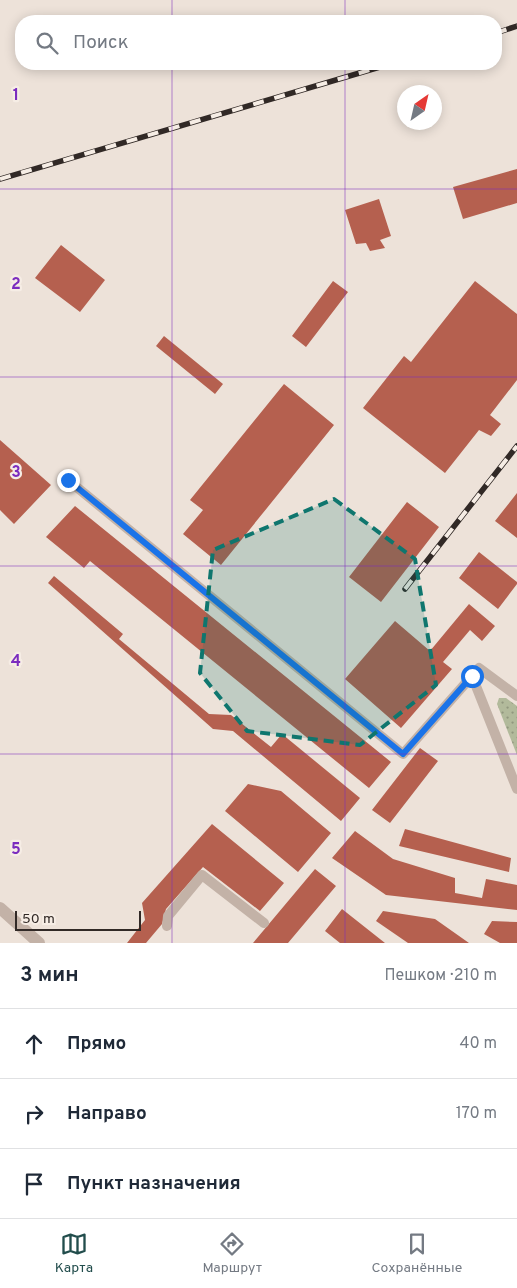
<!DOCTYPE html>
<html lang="ru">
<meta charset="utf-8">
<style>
:root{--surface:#fff;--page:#f2f2f3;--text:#1f2937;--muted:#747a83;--line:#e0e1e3;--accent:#224d4c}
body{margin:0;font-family:Overpass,sans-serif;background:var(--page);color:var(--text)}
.compass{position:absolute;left:397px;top:85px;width:45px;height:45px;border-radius:50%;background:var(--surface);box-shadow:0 2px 12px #0003;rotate:34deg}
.scale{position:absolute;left:15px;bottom:12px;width:126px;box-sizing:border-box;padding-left:5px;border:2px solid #312926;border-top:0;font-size:14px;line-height:18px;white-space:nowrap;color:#312926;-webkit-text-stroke:4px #f6ede5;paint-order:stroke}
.stop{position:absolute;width:15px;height:15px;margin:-11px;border:4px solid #1a73e8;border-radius:50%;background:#fff}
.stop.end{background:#1a73e8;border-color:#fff;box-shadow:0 1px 5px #0008}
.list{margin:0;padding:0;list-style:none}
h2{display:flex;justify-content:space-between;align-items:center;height:65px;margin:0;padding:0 20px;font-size:21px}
h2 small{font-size:16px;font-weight:400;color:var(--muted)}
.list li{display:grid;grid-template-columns:32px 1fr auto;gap:15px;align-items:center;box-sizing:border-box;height:70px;padding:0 20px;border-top:1px solid var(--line)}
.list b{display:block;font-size:19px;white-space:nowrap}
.list em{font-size:16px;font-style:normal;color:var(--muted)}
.icon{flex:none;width:28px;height:28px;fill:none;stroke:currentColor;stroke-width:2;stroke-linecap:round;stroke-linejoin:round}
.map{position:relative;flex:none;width:517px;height:943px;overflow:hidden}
.search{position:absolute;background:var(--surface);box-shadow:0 2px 12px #0003;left:15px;right:15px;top:15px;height:55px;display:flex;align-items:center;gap:12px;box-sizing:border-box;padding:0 18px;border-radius:20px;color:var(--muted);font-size:19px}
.sheet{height:275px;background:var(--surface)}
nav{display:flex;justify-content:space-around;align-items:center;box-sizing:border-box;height:70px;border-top:1px solid var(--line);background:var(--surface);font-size:14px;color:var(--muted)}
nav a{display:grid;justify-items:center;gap:2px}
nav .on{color:var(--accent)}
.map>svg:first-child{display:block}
.grass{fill:url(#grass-dots)}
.building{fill:#b5604f}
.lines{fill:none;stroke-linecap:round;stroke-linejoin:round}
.service{stroke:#c3b2a7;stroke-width:10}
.minor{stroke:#c3b2a7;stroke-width:12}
.rail-casing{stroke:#312926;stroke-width:5.5}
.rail{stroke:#f6ede5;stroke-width:4;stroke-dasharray:11;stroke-linecap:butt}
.route{stroke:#1a73e8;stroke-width:6}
.marked{fill:#0f766e;fill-opacity:0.2;stroke:#0f766e;stroke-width:4;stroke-dasharray:10 6;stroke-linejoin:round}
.grid{fill:none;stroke:#7b2cbf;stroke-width:1;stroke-opacity:0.55}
.grid-label{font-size:16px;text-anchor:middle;font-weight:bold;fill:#7b2cbf;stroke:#f6ede5;stroke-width:4.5;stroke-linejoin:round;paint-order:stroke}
</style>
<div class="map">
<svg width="517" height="943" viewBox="0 0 517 943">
<defs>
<pattern id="grass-dots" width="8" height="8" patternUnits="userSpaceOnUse" patternTransform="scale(1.25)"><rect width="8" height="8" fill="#b2ba9b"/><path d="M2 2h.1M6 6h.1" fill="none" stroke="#91977e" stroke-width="1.8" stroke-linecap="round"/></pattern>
</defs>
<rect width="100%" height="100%" fill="#ede2d9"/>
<!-- grass -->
<path class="grass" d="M499 698H506L517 706V755L497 704Z"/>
<!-- building -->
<path class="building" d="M517 169V203L463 219 453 187Z
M379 199 391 236 380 240 385 248 370 251 366 243 356 244 345 210Z
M61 245 105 280 80 312 35 278Z
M333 281 348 292 306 347 292 336Z
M475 281 517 314V380L490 415 501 424 491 436 479 430 445 473 363 408 404 356 411 362Z
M164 336 223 384 215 394 156 346Z
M284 384 334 425 221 565 183 534 203 510 190 500Z
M0 440 51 485 14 524 0 510Z
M517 493V538L495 521Z
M407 502 439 527 381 602 349 577Z
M75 506 391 762 369 788 90 561 84 568 46 537Z
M479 552 517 582V584L498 609 459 578Z
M54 576 123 634 119 639 209 714 231 715 271 747 282 734 360 798 341 821 233 731 213 729 48 583Z
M469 604 495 626 482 641 470 630 443 662 452 669 401 728 345 679 395 621 430 651Z
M420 748 438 761 390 823 372 810Z
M248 784 281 791 331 833 298 872 225 811Z
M212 824 284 883 260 911 203 867 166 909 162 924 146 943H127L145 920 142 903Z
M405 829 511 858 509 872 399 846Z
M355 831 393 859 455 878V893L482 898 486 879 517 885V910L386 895 332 858Z
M315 869 336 886 288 943H253Z
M342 909 385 943H340L325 931Z
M383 911 435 919 469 943H408L376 921Z
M492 921 517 922V943H500L484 934Z"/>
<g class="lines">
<!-- service -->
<path class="service" d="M68 480 403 754 472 676
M517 696 479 668 472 676 517 789
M167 926 168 916 202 875 264 923"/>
<!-- minor -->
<path class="minor" d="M0 908 39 943"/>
<defs>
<path id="rail" d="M496 33 517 26
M0 179 390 64
M405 589 517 446"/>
</defs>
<!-- rail casing -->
<use href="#rail" class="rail-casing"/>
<!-- rail -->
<use href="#rail" class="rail"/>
</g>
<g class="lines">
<!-- route -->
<path class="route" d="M68 480 403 754 472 676"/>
</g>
<!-- marked area -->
<path class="marked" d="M334 499 415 559 436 685 360 745 247 731 200 673 213 550Z"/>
<!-- grid -->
<path class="grid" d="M172 0V21M345 0V21M172 64V943M345 64V943M0 189H517M0 377H517M0 566H517M0 754H517"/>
<g class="grid-label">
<text x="16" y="100">1</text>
<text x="16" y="289">2</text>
<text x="16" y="477">3</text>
<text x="16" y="666">4</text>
<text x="16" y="854">5</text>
</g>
</svg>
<svg class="compass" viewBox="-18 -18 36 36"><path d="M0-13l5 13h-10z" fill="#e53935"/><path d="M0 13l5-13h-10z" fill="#747a83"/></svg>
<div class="scale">50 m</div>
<div class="stop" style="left:472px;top:676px"></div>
<div class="stop end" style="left:68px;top:480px"></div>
<div class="search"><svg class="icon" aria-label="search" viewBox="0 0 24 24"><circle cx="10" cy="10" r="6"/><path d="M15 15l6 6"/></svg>Поиск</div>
</div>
<section class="sheet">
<h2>3 мин<small>Пешком · 210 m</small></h2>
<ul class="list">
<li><svg class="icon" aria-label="ahead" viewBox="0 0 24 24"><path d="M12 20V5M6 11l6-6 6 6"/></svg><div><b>Прямо</b></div><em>40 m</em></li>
<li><svg class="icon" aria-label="right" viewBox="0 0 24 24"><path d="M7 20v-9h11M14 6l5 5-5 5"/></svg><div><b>Направо</b></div><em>170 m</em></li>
<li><svg class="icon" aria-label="arrive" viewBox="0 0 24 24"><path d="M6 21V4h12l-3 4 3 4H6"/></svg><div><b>Пункт назначения</b></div></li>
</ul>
</section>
<nav>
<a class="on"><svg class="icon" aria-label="map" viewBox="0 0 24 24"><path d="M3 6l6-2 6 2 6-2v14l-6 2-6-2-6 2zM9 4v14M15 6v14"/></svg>Карта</a>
<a><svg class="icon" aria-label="directions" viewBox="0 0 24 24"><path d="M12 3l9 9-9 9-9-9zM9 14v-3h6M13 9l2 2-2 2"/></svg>Маршрут</a>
<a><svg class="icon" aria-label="saved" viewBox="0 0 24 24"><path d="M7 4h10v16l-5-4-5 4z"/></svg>Сохранённые</a>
</nav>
